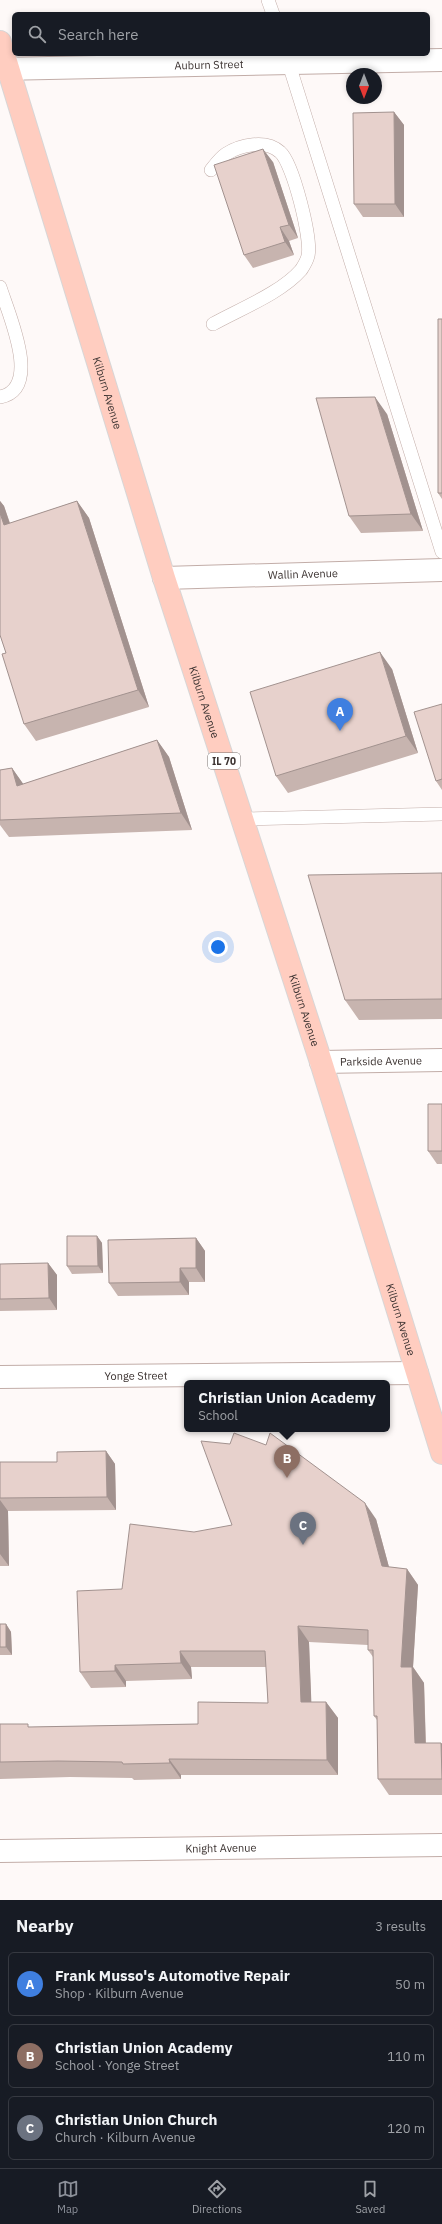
<!DOCTYPE html>
<meta charset="utf-8">
<style>
:root{--surface:#171b24;--page:#242831;--text:#f1f3f6;--muted:#9ea1a6;--line:#363941;--accent:#8c9099}
body{margin:0;font-family:"IBM Plex Sans",sans-serif;background:var(--page);color:var(--text)}
.compass{position:absolute;left:346px;top:68px;width:36px;height:36px;border-radius:50%;background:var(--surface);box-shadow:0 2px 6px #0003;rotate:180deg}
.you{position:absolute;left:218px;top:947px;width:14px;height:14px;margin:-10px;border:3px solid #fff;border-radius:50%;background:#1a73e8;box-shadow:0 0 0 6px #1a73e833}
.badge{display:grid;place-items:center;width:26px;height:26px;border-radius:50%;background:var(--accent);color:#fff;font-size:13px;font-weight:700}
.pin{position:absolute;translate:-50% -33px;filter:drop-shadow(0 1px 2px #0008)}
.pin::after{content:'';position:absolute;top:21px;width:14px;height:12px;background:inherit;clip-path:polygon(0 0,100% 0,50% 100%)}
.popup{position:absolute;left:184px;top:1380px;width:206px;height:52px;box-sizing:border-box;display:grid;place-content:center;border-radius:6px;background:var(--surface);filter:drop-shadow(0 1px 3px #0005);font-size:13px;white-space:nowrap;color:var(--muted)}
.popup b{font-size:15px;color:var(--text)}
.popup::after{content:'';position:absolute;left:50%;top:100%;margin-left:-8px;border:8px solid transparent;border-top-color:var(--surface)}
.list{margin:0;padding:0;list-style:none}
h2{display:flex;justify-content:space-between;align-items:center;height:52px;margin:0;padding:0 16px;font-size:17px}
h2 small{font-size:13px;font-weight:400;color:var(--muted)}
.list li{display:grid;grid-template-columns:26px 1fr auto;gap:12px;align-items:center;box-sizing:border-box;height:64px;margin:0 8px 8px;padding:0 8px;border:1px solid var(--line);border-radius:6px}
.list b{display:block;font-size:15px;white-space:nowrap}
.list p{margin:0;font-size:13px;white-space:nowrap;color:var(--muted)}
.list em{font-size:13px;font-style:normal;color:var(--muted)}
.icon{flex:none;width:22px;height:22px;fill:none;stroke:currentColor;stroke-width:2;stroke-linecap:round;stroke-linejoin:round}
.map{position:relative;flex:none;width:442px;height:1900px;overflow:hidden}
.search{position:absolute;background:var(--surface);box-shadow:0 2px 6px #0003;left:12px;right:12px;top:12px;height:44px;display:flex;align-items:center;gap:10px;box-sizing:border-box;padding:0 14px;border-radius:6px;color:var(--muted);font-size:15px}
.sheet{height:268px;background:var(--surface)}
nav{display:flex;justify-content:space-around;align-items:center;box-sizing:border-box;height:56px;border-top:1px solid var(--line);background:var(--surface);font-size:11px;color:var(--muted)}
nav a{display:grid;justify-items:center;gap:2px}
nav .on{color:var(--accent)}
.map>svg:first-child{display:block}
.lines{fill:none;stroke-linecap:round;stroke-linejoin:round}
.lane-casing{stroke:#c2ada8;stroke-width:14}
.street-casing{stroke:#c2ada8;stroke-width:24}
.secondary-casing{stroke:#c2ada8;stroke-width:24}
.primary-casing{stroke:#d8d6d6;stroke-width:24}
.lane{stroke:#fff;stroke-width:13}
.street{stroke:#fff;stroke-width:22}
.secondary{stroke:#fff;stroke-width:22}
.primary{stroke:#ffcdc0;stroke-width:22}
.wall{fill:#c7b4af}
.shaded-wall{fill:#a2928f}
.building{fill:#e7d1cc;stroke:#a2928f}
.labels{text-anchor:middle;dominant-baseline:central;stroke-width:3;stroke-linejoin:round;paint-order:stroke}
.shield{fill:#fff;stroke:#76706e;stroke-width:1}
.shield-label{font-size:10px;font-weight:bold;fill:#3b3230}
.street-label{font-size:11px;fill:#3b3230;stroke:#fff}
</style>
<div class="map">
<svg width="442" height="1900" viewBox="0 0 442 1900">
<rect width="100%" height="100%" fill="#fef9f8"/>
<g class="lines">
<defs>
<path id="lane" d="M268 0 273 14
M287 58 442 552
M211 170C215 165 220 158 226 154 240 145 266 139 280 152 293 163 312 239 308 256 307 260 303 267 301 270 281 293 240 309 213 324
M0 287C8 313 43 389 0 397
M242 819 442 814"/>
<g id="street">
<path id="s1" d="M164 578 442 570"/>
<path id="s2" d="M321 1062 442 1060"/>
<path id="s3" d="M0 1377 417 1373"/>
<path id="s4" d="M0 1851 442 1845"/>
</g>
<g id="secondary">
<path id="s5" d="M0 69 442 60"/>
</g>
<g id="primary">
<path id="s6" d="M0 42 164 578 321 1062 442 1453"/>
</g>
</defs>
<!-- lane casing -->
<use href="#lane" class="lane-casing"/>
<!-- street casing -->
<use href="#street" class="street-casing"/>
<!-- secondary casing -->
<use href="#secondary" class="secondary-casing"/>
<!-- primary casing -->
<use href="#primary" class="primary-casing"/>
<!-- lane -->
<use href="#lane" class="lane"/>
<!-- street -->
<use href="#street" class="street"/>
<!-- secondary -->
<use href="#secondary" class="secondary"/>
<!-- primary -->
<use href="#primary" class="primary"/>
</g>
<!-- wall -->
<path class="wall" d="M394 112 404 125V217H363L354 204Z
M273 162 298 238 289 241 294 255 253 268 244 255Z
M442 319V499L438 493Z
M387 414 423 531 361 533 349 516Z
M0 501 4 506 10 523 77 501 89 518 149 707 36 741 24 724 6 653 0 635Z
M392 669 418 753 288 793 276 776Z
M442 704V790L436 781Z
M157 740 169 757 192 830 9 837 0 825V770L12 768 23 784Z
M442 873V1019L359 1020 345 1000Z
M442 1104V1164H437L428 1151Z
M97 1236 102 1243 103 1273 72 1274 67 1266Z
M196 1238 205 1251V1282H189V1295L118 1296 109 1283Z
M48 1263 57 1275V1310L0 1311V1264Z
M106 1451 115 1464 116 1510 8 1511 9 1566H0V1462H57Z
M376 1519 389 1567 407 1569 418 1585 413 1667 424 1683 426 1743H441L442 1744V1795H389L378 1779 377 1720 374 1716 373 1657 368 1650V1645L309 1642 311 1702H326L338 1718V1775H181V1779L134 1780 132 1778 70 1777 0 1779V1724L31 1727 198 1724 268 1703 266 1667H191L192 1679 126 1681V1687L91 1688 80 1672 122 1589 194 1532Z
M0 1624H6L11 1632 12 1655H0Z"/>
<!-- shaded-wall -->
<path class="shaded-wall" d="M394 112 404 125V217L395 204Z
M263 149 273 162 298 238 289 225Z
M280 227 289 241 294 255 285 242Z
M375 397 387 414 423 531 411 514Z
M0 501 4 506 16 542 4 525 0 513Z
M77 501 89 518 149 707 138 690Z
M380 652 392 669 418 753 406 736Z
M157 740 169 757 192 830 181 813Z
M12 768 24 785 17 786Z
M97 1236 102 1243 103 1273 98 1266Z
M196 1238 205 1251V1282L196 1268Z
M48 1263 57 1275V1310L49 1298Z
M180 1268 189 1282V1295L180 1282Z
M106 1451 115 1464 116 1510 107 1497Z
M0 1500 8 1511 9 1566 0 1554Z
M365 1503 376 1519 393 1582 382 1566Z
M407 1569 418 1585 413 1667 424 1683 426 1759 415 1743 401 1667Z
M6 1624 11 1632 12 1655 6 1647Z
M298 1626 309 1642 312 1718 301 1702Z
M180 1651 191 1667 192 1679 181 1663Z
M115 1665 126 1681V1687L115 1671Z
M326 1702 338 1718V1775L327 1760Z
M441 1743 442 1744V1779Z
M169 1759 181 1775V1779L170 1763Z"/>
<!-- building -->
<path class="building" d="M394 112 395 204H354L353 113Z
M263 149 289 225 280 227 285 242 244 255 214 165Z
M438 319H442V493H438Z
M375 397 411 514 349 516 316 398Z
M77 501 138 690 24 724 2 654 6 653 0 635V513L4 525Z
M380 652 406 736 276 776 250 692Z
M442 704V779L436 781 414 712Z
M157 740 181 813 0 820V770L12 768 17 786Z
M442 873V999L345 1000 308 875Z
M428 1104H442V1151H428Z
M67 1236H97L98 1266H67Z
M196 1238V1268H180V1282L109 1283 108 1240Z
M48 1263 49 1298 0 1299V1264Z
M234 1433 266 1445 270 1433 365 1503 382 1566 407 1569 401 1667H412L415 1743H441L442 1779H378L377 1716H374L373 1650H368V1630L298 1626 301 1702H326L327 1760 169 1759 170 1763 123 1764 122 1762 58 1761 0 1762V1724H28V1727L198 1724V1702L268 1703 265 1651H180L181 1663 115 1665V1671L80 1672 77 1591 122 1589 130 1524 194 1532 232 1525 201 1441 230 1444Z
M106 1451 107 1497 0 1498V1462H57V1452Z
M0 1624H6V1647H0Z"/>
<g class="labels">
<!-- shield labels -->
<rect class="shield" x="208" y="753" width="32" height="16" rx="3"/>
<g class="shield-label">
<text x="224" y="761">IL 70</text>
</g>
<!-- street labels -->
<g class="street-label">
<text stroke="none"><textPath href="#s5" startOffset="209">Auburn Street</textPath></text>
<text stroke="none"><textPath href="#s6" startOffset="367">Kilburn Avenue</textPath></text>
<text stroke="none"><textPath href="#s1" startOffset="139">Wallin Avenue</textPath></text>
<text stroke="none"><textPath href="#s6" startOffset="691">Kilburn Avenue</textPath></text>
<text stroke="none"><textPath href="#s6" startOffset="1015">Kilburn Avenue</textPath></text>
<text stroke="none"><textPath href="#s2" startOffset="60">Parkside Avenue</textPath></text>
<text stroke="none"><textPath href="#s6" startOffset="1339">Kilburn Avenue</textPath></text>
<text stroke="none"><textPath href="#s3" startOffset="136">Yonge Street</textPath></text>
<text stroke="none"><textPath href="#s4" startOffset="221">Knight Avenue</textPath></text>
</g>
</g>
</svg>
<svg class="compass" viewBox="-18 -18 36 36"><path d="M0-13l5 13h-10z" fill="#e53935"/><path d="M0 13l5-13h-10z" fill="#9ea1a6"/></svg>
<div class="you"></div>
<div class="pin badge" style="left:340px;top:731px;background:#3f7fe0">A</div>
<div class="pin badge" style="left:287px;top:1478px;background:#8d6e63">B</div>
<div class="popup"><b>Christian Union Academy</b>School</div>
<div class="pin badge" style="left:303px;top:1545px;background:#6b7280">C</div>
<div class="search"><svg class="icon" aria-label="search" viewBox="0 0 24 24"><circle cx="10" cy="10" r="6"/><path d="M15 15l6 6"/></svg>Search here</div>
</div>
<section class="sheet">
<h2>Nearby<small>3 results</small></h2>
<ul class="list">
<li><span class="badge" style="background:#3f7fe0">A</span><div><b>Frank Musso's Automotive Repair</b><p>Shop · Kilburn Avenue</p></div><em>50 m</em></li>
<li><span class="badge" style="background:#8d6e63">B</span><div><b>Christian Union Academy</b><p>School · Yonge Street</p></div><em>110 m</em></li>
<li><span class="badge" style="background:#6b7280">C</span><div><b>Christian Union Church</b><p>Church · Kilburn Avenue</p></div><em>120 m</em></li>
</ul>
</section>
<nav>
<a class="on"><svg class="icon" aria-label="map" viewBox="0 0 24 24"><path d="M3 6l6-2 6 2 6-2v14l-6 2-6-2-6 2zM9 4v14M15 6v14"/></svg>Map</a>
<a><svg class="icon" aria-label="directions" viewBox="0 0 24 24"><path d="M12 3l9 9-9 9-9-9zM9 14v-3h6M13 9l2 2-2 2"/></svg>Directions</a>
<a><svg class="icon" aria-label="saved" viewBox="0 0 24 24"><path d="M7 4h10v16l-5-4-5 4z"/></svg>Saved</a>
</nav>
